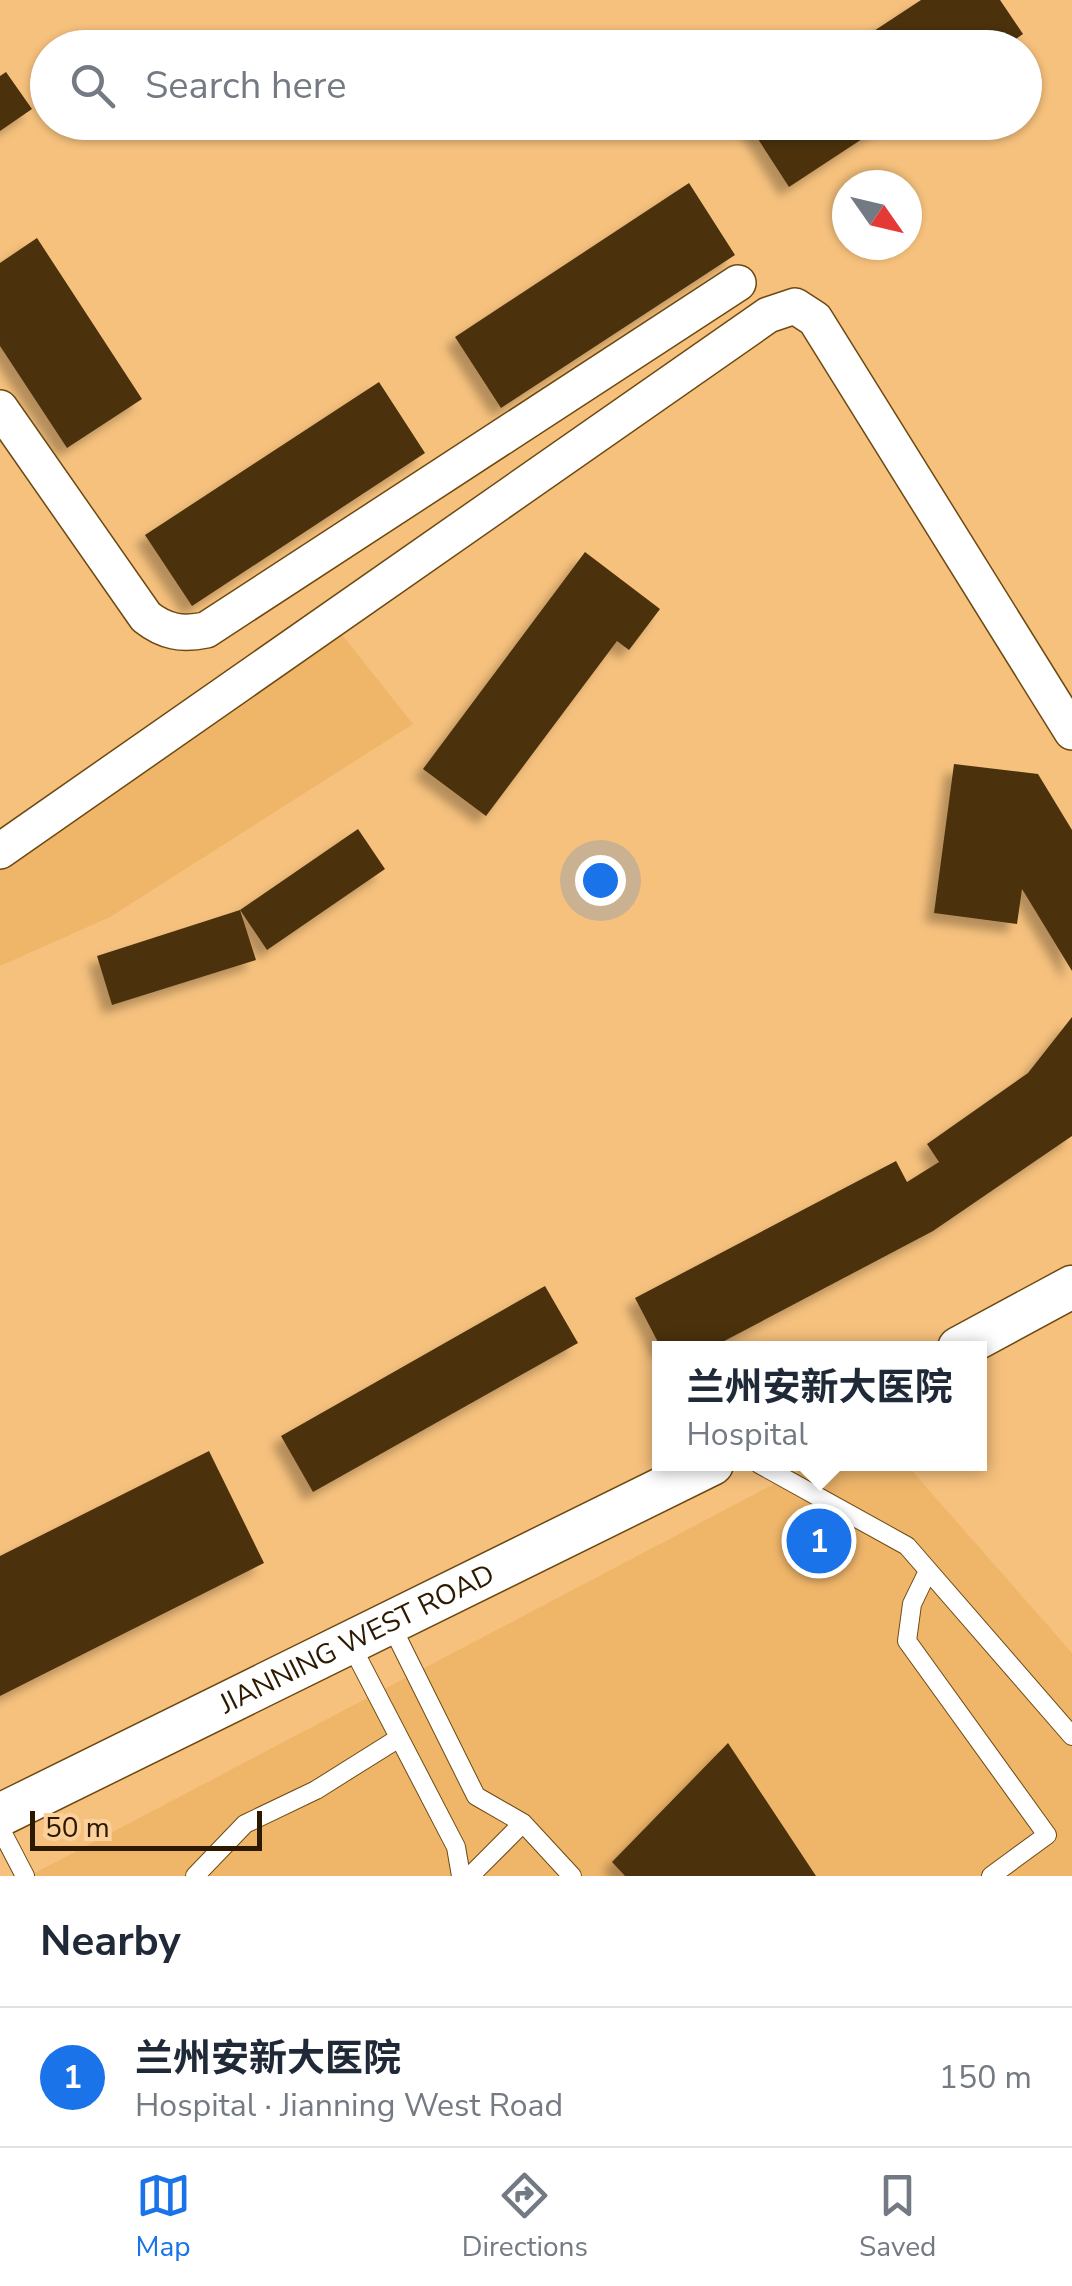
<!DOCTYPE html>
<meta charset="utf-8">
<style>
:root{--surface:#fff;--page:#f6f6f7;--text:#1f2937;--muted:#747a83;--line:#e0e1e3;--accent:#1a73e8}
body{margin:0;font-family:"Nunito Sans","Noto Sans SC",sans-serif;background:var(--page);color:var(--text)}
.compass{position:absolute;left:832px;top:170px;width:90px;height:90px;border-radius:50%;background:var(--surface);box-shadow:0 2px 8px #0004;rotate:124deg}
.scale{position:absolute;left:30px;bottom:25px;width:232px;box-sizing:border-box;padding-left:10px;border:5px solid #2d1900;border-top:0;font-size:28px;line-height:35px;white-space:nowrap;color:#2d1900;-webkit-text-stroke:8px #fbd09b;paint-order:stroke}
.you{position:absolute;left:600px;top:880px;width:35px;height:35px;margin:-25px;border:8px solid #fff;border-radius:50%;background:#1a73e8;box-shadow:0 0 0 15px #1a73e833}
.badge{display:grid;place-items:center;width:65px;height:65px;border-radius:50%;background:var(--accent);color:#fff;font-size:32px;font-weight:700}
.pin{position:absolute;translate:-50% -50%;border:5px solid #fff;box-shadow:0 2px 10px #0006}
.popup{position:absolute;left:652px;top:1341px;width:335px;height:130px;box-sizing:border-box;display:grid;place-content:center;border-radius:0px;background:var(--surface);filter:drop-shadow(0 2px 8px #0005);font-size:32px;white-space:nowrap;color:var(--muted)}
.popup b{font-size:38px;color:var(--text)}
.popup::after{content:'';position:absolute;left:50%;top:100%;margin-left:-20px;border:20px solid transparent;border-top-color:var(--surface)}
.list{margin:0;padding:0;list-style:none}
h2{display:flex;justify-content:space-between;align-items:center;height:130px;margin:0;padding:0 40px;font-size:42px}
h2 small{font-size:32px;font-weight:400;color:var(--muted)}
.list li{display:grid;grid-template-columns:65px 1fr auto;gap:30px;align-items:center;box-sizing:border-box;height:140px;padding:0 40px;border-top:2px solid var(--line)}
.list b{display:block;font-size:38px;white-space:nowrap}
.list p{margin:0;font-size:32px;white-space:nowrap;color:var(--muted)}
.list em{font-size:32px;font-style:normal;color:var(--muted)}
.icon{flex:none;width:55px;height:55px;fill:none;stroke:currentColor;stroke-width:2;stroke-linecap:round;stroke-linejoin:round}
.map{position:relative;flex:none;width:1072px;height:1876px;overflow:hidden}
.search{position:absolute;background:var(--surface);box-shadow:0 2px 8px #0004;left:30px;right:30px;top:30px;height:110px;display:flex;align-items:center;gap:25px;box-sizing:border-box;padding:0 35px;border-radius:55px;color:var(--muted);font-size:38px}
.sheet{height:270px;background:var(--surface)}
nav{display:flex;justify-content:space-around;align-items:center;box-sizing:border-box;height:140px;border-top:2px solid var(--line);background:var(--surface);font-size:28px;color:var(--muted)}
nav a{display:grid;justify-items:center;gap:5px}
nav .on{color:var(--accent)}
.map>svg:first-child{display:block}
.built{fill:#efb66a}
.building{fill:#4b310c;filter:url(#shadow)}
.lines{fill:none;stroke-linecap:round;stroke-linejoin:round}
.service-casing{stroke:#6d4912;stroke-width:20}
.minor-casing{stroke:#6d4912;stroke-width:38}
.tertiary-casing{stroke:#6d4912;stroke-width:45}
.service{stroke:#fff;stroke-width:18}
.minor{stroke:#fff;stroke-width:35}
.tertiary{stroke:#fff;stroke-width:42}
.labels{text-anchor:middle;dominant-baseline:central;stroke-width:10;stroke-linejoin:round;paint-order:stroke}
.street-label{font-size:28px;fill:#2d1900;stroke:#fbd09b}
</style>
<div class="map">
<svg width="1072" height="1876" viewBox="0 0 1072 1876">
<defs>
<filter id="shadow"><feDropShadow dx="-9" dy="9" stdDeviation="5" flood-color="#0004"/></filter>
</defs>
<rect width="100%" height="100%" fill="#f6c17d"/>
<!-- built -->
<path class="built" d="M339 631 413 724 110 917 0 966V870Z
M812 1464H906L1072 1653V1876H29Z"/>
<!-- building -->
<path class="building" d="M921 0H1000L1023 34 1003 48H848Z
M6 72 32 109 0 131V76Z
M747 122H888L789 187Z
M689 183 735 255 501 408 455 337Z
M37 238 142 399 67 448 0 346V263Z
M379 382 425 453 192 606 145 535Z
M585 552 660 609 629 650 617 641 486 816 423 769Z
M954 764 1038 774 1072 830V971L1022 889 1017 924 934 913Z
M358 829 385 869 267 950 240 910 256 960 112 1005 97 956 240 910Z
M1072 1017V1136L933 1231 711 1348H661L635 1298 896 1161 907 1182 939 1162 927 1144 1028 1073Z
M545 1286 578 1343 313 1492 281 1436Z
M209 1451 264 1563 0 1696V1556Z
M728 1743 816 1876H625L612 1862Z"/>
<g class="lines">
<defs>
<path id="service" d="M759 1464 907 1546 1072 1736
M928 1571 912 1604 907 1641 1047 1835 991 1876
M390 1623 476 1796 523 1823 572 1876
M350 1643 456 1847 461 1876
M0 1828 25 1876
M195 1876 245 1824 316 1790 399 1738
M470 1876 523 1823"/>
<path id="minor" d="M0 408 146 617C165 632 182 635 206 630L738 283
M0 851 768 315 795 306 815 319 1072 732"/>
<g id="tertiary">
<path d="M959 1348 1072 1287"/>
<path id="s1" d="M0 1815 712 1464"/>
</g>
</defs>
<!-- service casing -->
<use href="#service" class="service-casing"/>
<!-- minor casing -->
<use href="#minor" class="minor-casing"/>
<!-- tertiary casing -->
<use href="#tertiary" class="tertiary-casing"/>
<!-- service -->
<use href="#service" class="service"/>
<!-- minor -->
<use href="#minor" class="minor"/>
<!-- tertiary -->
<use href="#tertiary" class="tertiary"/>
</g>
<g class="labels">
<!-- street labels -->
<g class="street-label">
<text stroke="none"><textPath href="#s1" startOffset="398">JIANNING WEST ROAD</textPath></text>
</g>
</g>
</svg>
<svg class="compass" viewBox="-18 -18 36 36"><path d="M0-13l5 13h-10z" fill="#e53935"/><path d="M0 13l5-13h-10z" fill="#747a83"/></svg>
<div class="scale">50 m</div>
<div class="you"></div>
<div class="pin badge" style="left:819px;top:1541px">1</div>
<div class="popup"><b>兰州安新大医院</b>Hospital</div>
<div class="search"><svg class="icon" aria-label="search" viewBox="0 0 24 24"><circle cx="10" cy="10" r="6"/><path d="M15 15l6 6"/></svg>Search here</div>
</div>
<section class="sheet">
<h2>Nearby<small></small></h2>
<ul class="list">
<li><span class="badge">1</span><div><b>兰州安新大医院</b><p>Hospital · Jianning West Road</p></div><em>150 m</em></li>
</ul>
</section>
<nav>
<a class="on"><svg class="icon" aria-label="map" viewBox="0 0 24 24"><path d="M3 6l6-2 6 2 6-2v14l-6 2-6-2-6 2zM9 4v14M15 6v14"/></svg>Map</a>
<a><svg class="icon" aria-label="directions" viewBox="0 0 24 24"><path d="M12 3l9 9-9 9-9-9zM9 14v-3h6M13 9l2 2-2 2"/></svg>Directions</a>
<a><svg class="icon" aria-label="saved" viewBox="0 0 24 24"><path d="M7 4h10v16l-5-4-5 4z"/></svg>Saved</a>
</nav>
